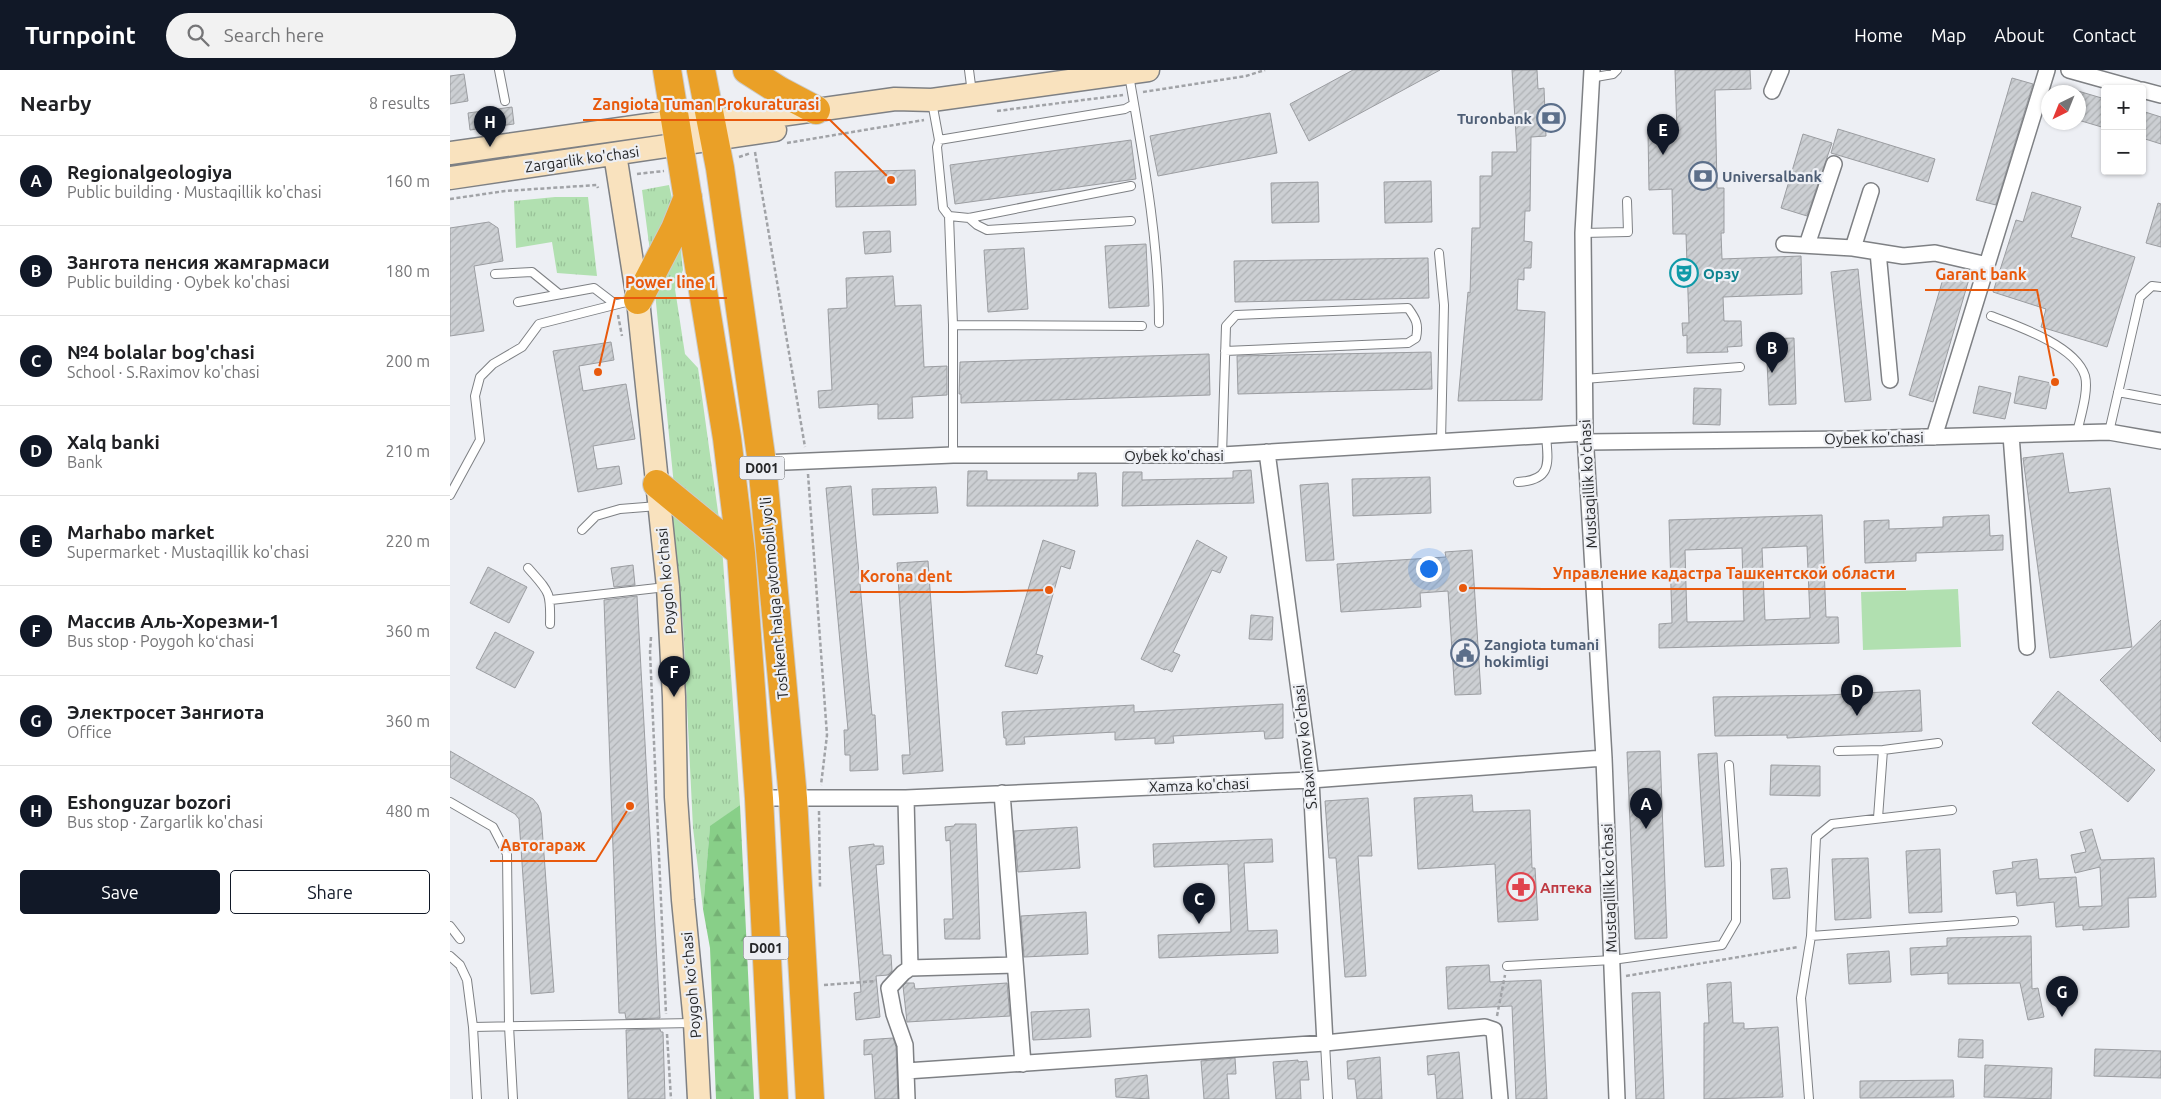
<!DOCTYPE html>
<meta charset="utf-8">
<style>
:root{--surface:#fff;--page:#f2f2f2;--text:#202124;--muted:#757577;--line:#e0e0e0;--accent:#111827}
body{margin:0;font-family:Ubuntu,sans-serif;background:var(--page);color:var(--text)}
.controls{position:absolute;right:15px;top:15px;display:grid;overflow:hidden;border-radius:5px;box-shadow:0 1px 4px #0004}
.controls button{width:45px;height:45px;display:grid;place-items:center;padding:0;border:0;border-bottom:1px solid var(--line);background:var(--surface);color:var(--text);font:25px sans-serif}
.compass{position:absolute;left:1591px;top:15px;width:45px;height:45px;border-radius:50%;background:var(--surface);box-shadow:0 1px 4px #0004;rotate:223deg}
.you{position:absolute;left:978px;top:498px;width:18px;height:18px;margin:-12px;border:4px solid #fff;border-radius:50%;background:#1a73e8;box-shadow:0 0 0 8px #1a73e833}
.badge{display:grid;place-items:center;width:32px;height:32px;border-radius:50%;background:var(--accent);color:#fff;font-size:16px;font-weight:700}
.pin{position:absolute;translate:-50% -41px;filter:drop-shadow(0 1px 2px #0008)}
.pin::after{content:'';position:absolute;top:26px;width:18px;height:15px;background:inherit;clip-path:polygon(0 0,100% 0,50% 100%)}
.list{margin:0;padding:0;list-style:none}
h2{display:flex;justify-content:space-between;align-items:center;height:65px;margin:0;padding:0 20px;font-size:21px}
h2 small{font-size:16px;font-weight:400;color:var(--muted)}
.list li{display:grid;grid-template-columns:32px 1fr auto;gap:15px;align-items:center;box-sizing:border-box;height:90px;padding:0 20px;border-top:1px solid var(--line)}
.list b{display:block;font-size:19px;white-space:nowrap}
.list p{margin:0;font-size:16px;white-space:nowrap;color:var(--muted)}
.list em{font-size:16px;font-style:normal;color:var(--muted)}
.actions{display:flex;gap:10px;padding:15px 20px}
.actions a{flex:1;padding:11px 0;border:1px solid var(--accent);border-radius:5px;text-align:center;font-size:18px;color:var(--accent)}
.actions .main{background:var(--accent);color:#fff}
.icon{flex:none;width:28px;height:28px;fill:none;stroke:currentColor;stroke-width:2;stroke-linecap:round;stroke-linejoin:round}
.map{position:relative;flex:none;width:1711px;height:1029px;overflow:hidden}
header{display:flex;align-items:center;gap:30px;box-sizing:border-box;height:70px;padding:0 25px;background:var(--accent);color:#fff}
header strong{font-size:24px}
nav{display:flex;gap:28px;margin-inline-start:auto;font-size:18px}
.search{width:350px;height:45px;background:var(--page);display:flex;align-items:center;gap:12px;box-sizing:border-box;padding:0 18px;border-radius:28px;color:var(--muted);font-size:19px}
main{display:flex}
aside{flex:1;background:var(--surface)}
.map>svg:first-child{display:block}
.grass{fill:url(#grass-tufts)}
.forest{fill:url(#forest-firs)}
.green{fill:#b1e0b0}
.building{fill:url(#building-hatch);stroke:#9b9da1;fill-rule:evenodd}
.lines{fill:none;stroke-linecap:round;stroke-linejoin:round}
.lane-casing{stroke:#7e8084;stroke-width:10}
.street-casing{stroke:#7e8084;stroke-width:18}
.secondary-casing{stroke:#7e8084;stroke-width:25}
.highway-casing{stroke:#cbcbcb;stroke-width:30}
.path{stroke:#a1a3a7;stroke-width:2.5;stroke-dasharray:4 2.5;stroke-linecap:butt}
.lane{stroke:#fff;stroke-width:8}
.street{stroke:#fff;stroke-width:15}
.secondary{stroke:#f9e2be;stroke-width:22}
.highway{stroke:#eaa027;stroke-width:28}
.labels{text-anchor:middle;dominant-baseline:central;stroke-width:4.5;stroke-linejoin:round;paint-order:stroke}
.shield{fill:#edeff4;stroke:#616265;stroke-width:1}
.shield-label{font-size:14px;font-weight:bold;fill:#252628}
.service-label{font-size:15px;font-weight:bold;fill:#4e5e75;stroke:#edeff4;text-anchor:start}
.street-label{font-size:15px;fill:#252628;stroke:#edeff4}
.culture-label{font-size:15px;font-weight:bold;fill:#0d838f;stroke:#edeff4;text-anchor:start}
.health-label{font-size:15px;font-weight:bold;fill:#be3a42;stroke:#edeff4;text-anchor:start}
.leader{fill:none;stroke:#e8590c;stroke-width:2}
.callout-dot{fill:#e8590c;stroke:#edeff4;stroke-width:2}
.callout-label{font-size:16px;text-anchor:middle;font-weight:bold;fill:#e8590c;stroke:#edeff4;stroke-width:4.5;stroke-linejoin:round;paint-order:stroke}
</style>
<header>
<strong>Turnpoint</strong>
<div class="search"><svg class="icon" aria-label="search" viewBox="0 0 24 24"><circle cx="10" cy="10" r="6"/><path d="M15 15l6 6"/></svg>Search here</div>
<nav><a>Home</a><a>Map</a><a>About</a><a>Contact</a></nav>
</header>
<main>
<aside>
<h2>Nearby<small>8 results</small></h2>
<ul class="list">
<li><span class="badge">A</span><div><b>Regionalgeologiya</b><p>Public building · Mustaqillik ko'chasi</p></div><em>160 m</em></li>
<li><span class="badge">B</span><div><b>Зангота пенсия жамгармаси</b><p>Public building · Oybek ko'chasi</p></div><em>180 m</em></li>
<li><span class="badge">C</span><div><b>№4 bolalar bog'chasi</b><p>School · S.Raximov ko'chasi</p></div><em>200 m</em></li>
<li><span class="badge">D</span><div><b>Xalq banki</b><p>Bank</p></div><em>210 m</em></li>
<li><span class="badge">E</span><div><b>Marhabo market</b><p>Supermarket · Mustaqillik ko'chasi</p></div><em>220 m</em></li>
<li><span class="badge">F</span><div><b>Массив Аль-Хорезми-1</b><p>Bus stop · Poygoh koʻchasi</p></div><em>360 m</em></li>
<li><span class="badge">G</span><div><b>Электросет Зангиота</b><p>Office</p></div><em>360 m</em></li>
<li><span class="badge">H</span><div><b>Eshonguzar bozori</b><p>Bus stop · Zargarlik ko'chasi</p></div><em>480 m</em></li>
</ul>
<div class="actions"><a class="main">Save</a><a>Share</a></div>
</aside>
<div class="map">
<svg width="1711" height="1029" viewBox="0 0 1711 1029">
<defs>
<pattern id="grass-tufts" width="24" height="20" patternUnits="userSpaceOnUse" patternTransform="scale(1.25)"><rect width="24" height="20" fill="#b1e0b0"/><path d="M3 7l-1-3M5 7V3M7 7l1-3M15 17l-1-3M17 17v-4M19 17l1-3" fill="none" stroke="#98c097"/></pattern>
<pattern id="forest-firs" width="22" height="20" patternUnits="userSpaceOnUse" patternTransform="scale(1.25)"><rect width="22" height="20" fill="#88cf88"/><path d="M5 1l3.5 6h-7zM16 11l3.5 6h-7z" fill="#75b275"/></pattern>
<pattern id="building-hatch" width="6" height="6" patternUnits="userSpaceOnUse" patternTransform="scale(1.25)"><rect width="6" height="6" fill="#cccfd3"/><path d="M-1 1l2-2M0 6l6-6M5 7l2-2" fill="none" stroke="#afb2b5"/></pattern>
</defs>
<rect width="100%" height="100%" fill="#edeff4"/>
<!-- grass -->
<path class="grass" d="M219 115 223 133 201 189 192 120Z
M105 127H138L147 206 107 203 102 172 66 178 64 131Z
M230 172 233 200 225 219 235 284 248 298 269 449 224 416 204 212Z
M222 444 272 476 290 735 260 757 253 839 243 758 233 554Z"/>
<!-- forest -->
<path class="forest" d="M290 735 304 1029H266L260 878 253 839 260 756Z"/>
<!-- green -->
<path class="green" d="M1508 519 1511 577 1413 580 1411 522Z"/>
<!-- building -->
<path class="building" d="M903 0H990L859 71 840 34Z
M1062 0H1087L1088 19 1094 18 1096 66 1081 67 1080 141H1075L1074 171 1082 172 1081 198H1074V210L1068 209 1067 240 1095 242 1092 330 1008 331 1018 222 1020 223 1022 158H1030V106H1042V82H1067Z
M1225 0H1300L1301 19 1265 20 1267 118H1274V163H1271L1272 189 1351 186 1352 224 1273 227 1274 251H1291L1292 276 1277 277 1278 282 1237 283V265L1233 266 1232 253H1239L1236 164H1223L1222 119 1199 120 1198 63 1227 62Z
M14 4 18 31 0 34V6Z
M1562 8 1583 14 1546 135 1526 130Z
M1628 21 1655 29V58L1628 50Z
M62 37 64 54 20 60 18 43Z
M1692 41 1711 47V74L1692 68Z
M820 43 827 83 708 106 700 66Z
M1388 59 1485 89 1478 112 1381 83Z
M1353 64 1382 73 1357 146 1331 138Z
M681 70 686 109 505 134 500 95Z
M465 100 466 135 386 137 385 102Z
M981 111 982 152 935 153 934 112Z
M868 112 869 152 822 153 821 113Z
M1582 122 1631 137 1621 167 1685 187 1657 277 1591 257 1596 239 1543 222 1566 150 1573 152Z
M1708 133 1711 134V177L1696 173Z
M39 152 48 158 53 191 24 196 34 261 0 266V158Z
M440 161 441 182 415 184 413 162Z
M696 174 699 236 659 238 655 176Z
M574 178 578 239 538 242 534 180Z
M978 188 979 228 785 232 784 191Z
M1408 199 1421 330 1395 332 1381 202Z
M1495 202 1519 209 1483 332 1459 325Z
M443 206 445 236 471 235 474 297 497 296V325L462 327 463 348 428 349V334L369 338 368 321 382 320 378 239 397 238 396 208Z
M1344 268 1346 334 1319 335 1316 269Z
M161 272 164 290 129 296 133 321 176 314 185 369 143 376 147 399 169 396 172 414 128 422 103 281Z
M981 282 982 319 788 324 787 286Z
M759 284 760 325 511 333V324H509L510 292Z
M1569 306 1601 313 1596 339 1564 333Z
M1529 316 1561 323 1555 349 1523 343Z
M1244 318 1271 319 1270 355 1243 354Z
M1613 383 1619 423 1660 418 1682 577 1600 588 1573 388Z
M801 400 804 433 672 436 673 402H692V410L783 408V401Z
M518 401H537V410H628V403H646L648 436H517Z
M980 407 981 443 903 446 902 409Z
M878 413 884 490 856 491 850 415Z
M401 416 422 645H425L428 700 400 701V685H395L394 660H398L376 418Z
M486 417 488 443 423 445 422 419Z
M1372 445 1376 547H1388L1389 573 1209 578V554L1222 553 1219 450ZM1357 476 1360 548 1315 550 1312 478ZM1292 478 1294 551 1237 552 1235 480Z
M1539 445 1540 466 1553 465V480L1466 483V491L1415 493 1414 451 1439 450V459L1493 457V447Z
M593 470 625 481 620 499 611 496 586 584 593 586 587 604 555 596Z
M747 470 777 487 770 503 762 500 723 582 730 585 722 602 716 599 715 600 691 589Z
M1022 480 1031 624 1005 625 998 521 970 523 971 537 891 542 887 494 996 487 995 482Z
M478 491 493 701 453 704 452 685H460L447 493Z
M183 495 185 515 164 517 161 498Z
M38 497 77 517 59 553 20 533Z
M187 526 210 948 176 949 175 943H169L154 530Z
M801 545 823 547 822 570 799 569Z
M1711 550V672L1650 610Z
M45 562 84 582 65 618 26 598Z
M1470 620 1472 661 1337 668V665L1265 666 1263 627 1378 625Z
M1608 621 1705 700 1678 732 1582 653Z
M833 634V668L815 669 814 661 723 666 724 673 705 674V668L665 670V662L574 667 575 674 556 675V668H554L552 642 684 635V642Z
M0 681 83 729 88 735 91 743 104 922 81 924 69 749 65 744 0 707Z
M1210 681 1217 868 1185 869 1177 682Z
M1267 683 1274 796 1255 797 1248 684Z
M1321 695 1370 696V726L1320 725Z
M1022 725 1023 742 1080 740 1082 798H1085L1088 850 1048 852 1045 794 968 799 964 728Z
M918 728 922 786H908L916 906 895 907 886 788H879L875 731Z
M505 754H526L530 869H495L494 849H503L500 770 496 771 495 757 504 756Z
M627 757 630 798 568 802 564 761Z
M1642 759 1651 790 1704 788 1706 827 1678 828 1679 857 1633 860V855L1606 857 1604 832 1567 836 1566 822 1546 824 1543 801 1563 798 1562 792 1587 789 1589 809 1626 807 1629 837 1652 836 1650 797 1625 803 1621 785 1636 782 1630 762Z
M822 769 823 792 794 793 798 861 827 860 828 883 709 888 708 865 781 862 778 794 704 797 703 774Z
M424 774V776H433L434 794 426 795 433 885H441L442 901 438 905 426 906 430 947 406 950 404 923 411 922 399 777Z
M1490 779 1492 842 1459 843 1456 781Z
M1418 788 1421 848 1385 850 1382 789Z
M1337 798 1340 828 1323 829 1321 799Z
M636 842 638 884 574 887 571 846Z
M1581 866 1582 919 1588 918 1594 947 1578 950 1570 913 1498 914V903L1461 905 1460 878 1497 876V868Z
M1439 881 1441 912 1399 914 1397 884Z
M1039 895 1040 912 1091 910 1097 1029H1066L1062 936 998 939 996 897Z
M1281 912 1283 953H1294V959L1328 957 1333 1027 1254 1029V953H1259L1257 914Z
M456 913H464L465 919 557 913 560 946 457 952 453 916Z
M1210 922 1214 1029H1186L1182 923Z
M639 939 641 967 583 970 581 942Z
M210 959 211 962H213L215 1029H178L176 960Z
M443 968 446 977 448 1029H425L422 984 414 985V970Z
M1509 969 1533 970V988L1508 987Z
M1645 979 1711 981V1008L1644 1006Z
M1009 982 1013 1029H987L985 1004 978 1005 977 986Z
M930 987 932 1029H907L905 1009H898L897 991Z
M785 988 786 1004H777L779 1029H754L751 991Z
M848 990V992L857 991 859 1010H850L851 1029H826L823 992Z
M1535 995 1602 998 1601 1029 1534 1027Z
M697 1005 699 1029 666 1027 665 1009Z
M1503 1010 1504 1027 1410 1028V1011Z"/>
<g class="lines">
<defs>
<path id="lane" d="M49 0 55 31
M519 0 522 23
M679 5C693 86 709 170 709 253
M1140 8 1163 4 1167 0
M482 32 489 70 487 77 493 138 499 146 519 148 681 116
M489 70 675 39 684 34
M499 146 503 255V385
M519 148 527 155 537 160 681 151
M1133 163 1178 162 1177 131
M989 183 994 235 991 371
M45 204 82 202 109 224
M68 232 144 218 165 234
M1541 246C1568 256 1626 276 1635 306 1639 321 1630 348 1627 363
M503 255 692 256
M1134 309 1290 297
M1668 322 1711 330
M1659 362 1690 227 1702 216 1711 217
M772 385 776 256 786 245 958 238C966 249 969 254 966 268L958 273 775 281
M1068 412C1103 410 1098 392 1096 365
M0 425 30 370 25 326 30 307 43 294 72 277 89 254 184 230
M132 460 146 446 170 439 208 436
M78 498C99 522 101 521 100 554
M101 530 216 517
M1388 681 1433 680 1488 673
M0 732 43 757 57 784 59 956 63 1029
M1428 748 1433 680
M0 856 10 869
M1361 866 1564 851
M0 886 10 895 17 910 23 957 27 1029
M1057 896 1162 890 1272 875 1286 851V793L1279 695
M23 957 243 953
M875 973 878 1029
M1359 1029 1351 928 1361 866 1366 767 1382 754 1502 740"/>
<path id="street" d="M1142 0 1133 163 1135 363 1154 688 1167 1029
M1619 0 1687 19
M1692 20 1711 25
M1322 21 1331 0
M1334 174 1403 178 1453 186 1485 183 1537 195
M1357 175 1384 94
M1403 178 1421 121
M1428 182 1440 310
M1561 365 1577 577
M1484 367 1597 0
M1136 372 1404 369 1659 362 1711 371
M817 382 861 710 875 973
M312 393 503 385H772L1135 363
M552 723 573 994
M309 728H456L861 710 1154 688
M456 728 460 898 453 903 439 918 444 944 455 975 457 1029
M460 898 565 895
M456 1001 875 973 1035 957 1044 960 1050 1029"/>
<path id="secondary" d="M0 83 226 51 309 48 445 29 482 30 698 0
M165 84 188 230 218 517 224 627 226 727 233 830 245 953 249 1029
M0 108 325 60"/>
<path id="highway" d="M217 0 277 368 291 483 309 728 324 1029
M251 0 270 98 312 393 343 728 360 1029
M297 0 330 21 366 40
M188 230 225 159 238 127
M207 414 291 483"/>
</defs>
<!-- lane casing -->
<use href="#lane" class="lane-casing"/>
<!-- street casing -->
<use href="#street" class="street-casing"/>
<!-- secondary casing -->
<use href="#secondary" class="secondary-casing"/>
<!-- highway casing -->
<use href="#highway" class="highway-casing"/>
<!-- path -->
<path class="path" d="M693 22 796 6 815 0
M547 41 673 25
M337 73 474 50
M305 82 355 377
M289 87 301 83
M187 104 214 101
M0 129 55 121 147 115 148 118
M168 245 172 266
M358 404 377 665 371 715
M201 567 200 582 216 944
M369 741 370 818
M1176 906 1348 877
M374 915 426 911
M1047 946 1055 905
M217 964 221 1029"/>
<!-- lane -->
<use href="#lane" class="lane"/>
<!-- street -->
<use href="#street" class="street"/>
<!-- secondary -->
<use href="#secondary" class="secondary"/>
<!-- highway -->
<use href="#highway" class="highway"/>
</g>
<!-- icons -->
<defs>
<symbol id="bank-ring" viewBox="-11 -11 22 22"><circle r="9.5" fill="#edeff4" stroke="#5c6f8a" stroke-width="1.5"/><path d="M-6-4H6V4H-6ZM0-2.3a2.3 2.3 0 1 0 0 4.6a2.3 2.3 0 1 0 0-4.6Z" fill="#5c6f8a"/></symbol>
<symbol id="theatre-ring" viewBox="-11 -11 22 22"><circle r="9.5" fill="#edeff4" stroke="#0f9aa8" stroke-width="1.5"/><path d="M-5-5.5Q0-4 5-5.5V0Q5 5 0 6Q-5 5-5 0ZM-3.3-2.5H-1v1.5H-3.3ZM1-2.5H3.3v1.5H1ZM-2.8 1Q0 5.5 2.8 1Z" fill="#0f9aa8"/></symbol>
<symbol id="civic-ring" viewBox="-11 -11 22 22"><circle r="9.5" fill="#edeff4" stroke="#5c6f8a" stroke-width="1.5"/><path d="M-.6-6.5H3V-4.5H.6V-3L4-1V1h2V6H-6V1h2V-1L-.6-3ZM-1.2 2.5V6h2.4V2.5Z" fill="#5c6f8a"/></symbol>
<symbol id="pharmacy-ring" viewBox="-11 -11 22 22"><circle r="9.5" fill="#edeff4" stroke="#e0444e" stroke-width="1.5"/><path d="M-2-6h4v4h4v4h-4v4h-4v-4h-4v-4h4Z" fill="#e0444e"/></symbol>
</defs>
<g fill-rule="evenodd">
<use href="#bank-ring" x="1085" y="32" width="32" height="32"/>
<use href="#bank-ring" x="1237" y="90" width="32" height="32"/>
<use href="#theatre-ring" x="1218" y="187" width="32" height="32"/>
<use href="#civic-ring" x="999" y="567" width="32" height="32"/>
<use href="#pharmacy-ring" x="1055" y="801" width="32" height="32"/>
</g>
<g class="labels">
<!-- shield labels -->
<g class="shield">
<rect x="289.5" y="386.5" width="45" height="23" rx="4"/>
<rect x="293.5" y="866.5" width="45" height="23" rx="4"/>
</g>
<g class="shield-label">
<text x="312" y="398">D001</text>
<text x="316" y="878">D001</text>
</g>
<!-- service labels -->
<g class="service-label">
<text x="1082" y="48" text-anchor="end">Turonbank</text>
<text x="1272" y="106">Universalbank</text>
<text x="1034" y="574">Zangiota tumani<tspan x="1034" dy="17">hokimligi</tspan></text>
</g>
<!-- street labels -->
<g class="street-label">
<text transform="translate(132 89) rotate(-8)">Zargarlik ko'chasi</text>
<text transform="translate(1424 368) rotate(-1)">Oybek ko'chasi</text>
<text x="724" y="385">Oybek ko'chasi</text>
<text transform="translate(1138 414) rotate(-93)">Mustaqillik ko'chasi</text>
<text transform="translate(216 511) rotate(-95)">Poygoh koʻchasi</text>
<text transform="translate(324 528) rotate(-95)">Toshkent halqa avtomobil yo'li</text>
<text transform="translate(855 677) rotate(-96)">S.Raximov ko'chasi</text>
<text transform="translate(749 715) rotate(-2)">Xamza ko'chasi</text>
<text transform="translate(1159 818) rotate(-92)">Mustaqillik ko'chasi</text>
<text transform="translate(241 915) rotate(-95)">Poygoh koʻchasi</text>
</g>
<!-- culture labels -->
<g class="culture-label">
<text x="1253" y="203">Орзу</text>
</g>
<!-- health labels -->
<g class="health-label">
<text x="1090" y="817">Аптека</text>
</g>
</g>
<!-- callouts -->
<path class="leader" d="M441 110L380 50H133M1605 312L1587 220H1475M148 302L165 228H277M1013 518L1093 519H1456M599 520L512 522H400M180 736L146 791H40"/>
<g class="callout-dot">
<circle cx="441" cy="110" r="5"/>
<circle cx="1605" cy="312" r="5"/>
<circle cx="148" cy="302" r="5"/>
<circle cx="1013" cy="518" r="5"/>
<circle cx="599" cy="520" r="5"/>
<circle cx="180" cy="736" r="5"/>
</g>
<g class="callout-label">
<text x="256" y="40">Zangiota Tuman Prokuraturasi</text>
<text x="1531" y="210">Garant bank</text>
<text x="221" y="218">Power line 1</text>
<text x="1274" y="509">Управление кадастра Ташкентской области</text>
<text x="456" y="512">Korona dent</text>
<text x="93" y="781">Автогараж</text>
</g>
</svg>
<div class="controls">
<button>+</button>
<button>−</button>
</div>
<svg class="compass" viewBox="-18 -18 36 36"><path d="M0-13l5 13h-10z" fill="#e53935"/><path d="M0 13l5-13h-10z" fill="#757577"/></svg>
<div class="you"></div>
<div class="pin badge" style="left:1196px;top:759px">A</div>
<div class="pin badge" style="left:1322px;top:303px">B</div>
<div class="pin badge" style="left:749px;top:854px">C</div>
<div class="pin badge" style="left:1407px;top:646px">D</div>
<div class="pin badge" style="left:1213px;top:85px">E</div>
<div class="pin badge" style="left:224px;top:627px">F</div>
<div class="pin badge" style="left:1612px;top:947px">G</div>
<div class="pin badge" style="left:40px;top:77px">H</div>
</div>
</main>
